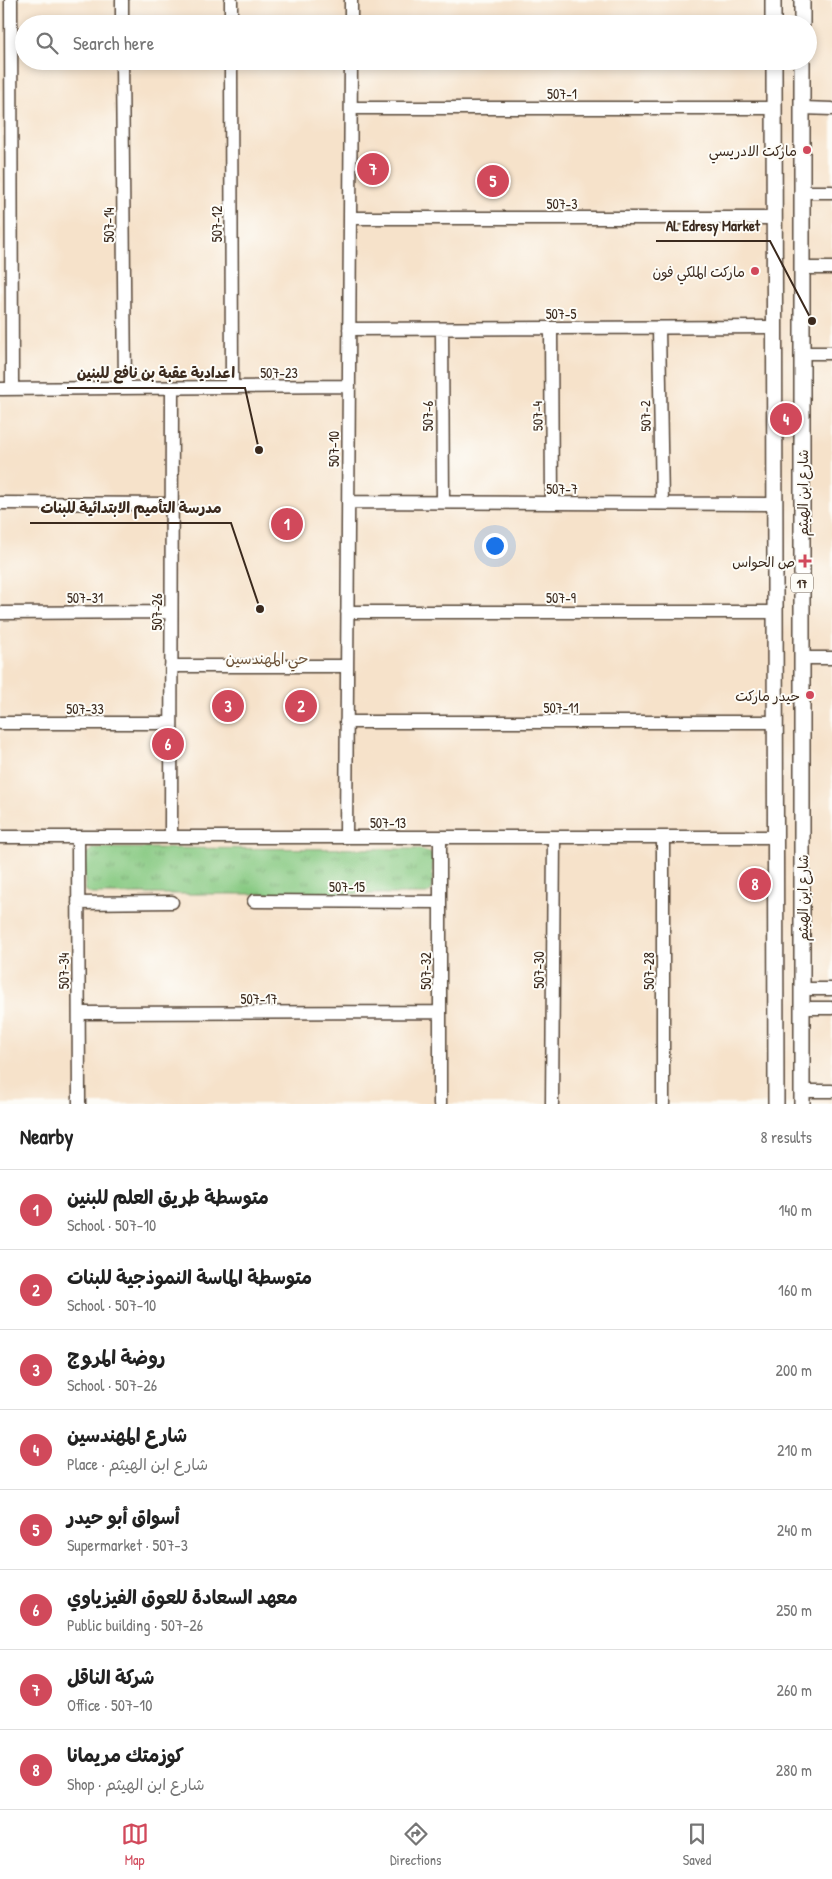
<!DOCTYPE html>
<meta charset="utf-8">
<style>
:root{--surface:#fff;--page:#f2f2f2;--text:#222;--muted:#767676;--line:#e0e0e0;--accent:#d1495b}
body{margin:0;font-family:"Patrick Hand","Playpen Sans Arabic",sans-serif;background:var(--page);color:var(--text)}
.you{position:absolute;left:494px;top:545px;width:18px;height:18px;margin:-12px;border:4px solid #fff;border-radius:50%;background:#1a73e8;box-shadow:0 0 0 8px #1a73e833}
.badge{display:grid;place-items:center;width:32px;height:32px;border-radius:50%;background:var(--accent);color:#fff;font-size:16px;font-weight:700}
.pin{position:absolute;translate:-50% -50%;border:2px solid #fff;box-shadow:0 1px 5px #0006}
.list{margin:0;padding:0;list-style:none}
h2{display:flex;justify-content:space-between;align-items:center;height:65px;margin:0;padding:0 20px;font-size:21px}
h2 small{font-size:16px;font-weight:400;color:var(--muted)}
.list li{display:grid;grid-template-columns:32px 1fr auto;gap:15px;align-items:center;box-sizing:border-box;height:80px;padding:0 20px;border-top:1px solid var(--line)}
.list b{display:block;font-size:19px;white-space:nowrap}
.list p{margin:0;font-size:16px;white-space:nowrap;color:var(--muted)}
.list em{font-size:16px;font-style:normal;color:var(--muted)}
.icon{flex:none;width:28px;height:28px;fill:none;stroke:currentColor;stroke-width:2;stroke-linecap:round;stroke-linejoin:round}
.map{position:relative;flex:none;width:832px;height:1104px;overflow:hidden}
.search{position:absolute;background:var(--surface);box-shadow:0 2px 8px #0003;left:15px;right:15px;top:15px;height:55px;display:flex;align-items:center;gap:12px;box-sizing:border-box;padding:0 18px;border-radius:28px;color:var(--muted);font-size:19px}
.sheet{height:705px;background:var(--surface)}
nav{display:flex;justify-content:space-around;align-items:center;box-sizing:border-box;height:70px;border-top:1px solid var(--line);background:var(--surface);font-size:14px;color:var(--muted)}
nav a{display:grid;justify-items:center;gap:2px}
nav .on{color:var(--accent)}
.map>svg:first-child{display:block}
.grass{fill:url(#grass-tufts);stroke:#607a50}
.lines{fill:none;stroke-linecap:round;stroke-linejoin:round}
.minor-casing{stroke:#574638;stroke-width:15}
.major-casing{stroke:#574638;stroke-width:18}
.minor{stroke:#fff;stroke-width:12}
.major{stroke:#fff;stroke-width:15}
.poi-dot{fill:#d1495b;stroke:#fdfcf7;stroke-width:2}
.labels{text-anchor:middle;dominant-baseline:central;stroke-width:4;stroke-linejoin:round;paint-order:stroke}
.shield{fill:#fdfcf7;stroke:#75695f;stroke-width:1}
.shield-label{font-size:12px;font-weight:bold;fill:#3b2a1e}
.street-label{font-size:14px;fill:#3b2a1e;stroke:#fdfcf7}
.poi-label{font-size:14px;fill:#3b2a1e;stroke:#fdfcf7;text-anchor:end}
.neighbourhood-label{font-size:15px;fill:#6d5339;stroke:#fdfcf7}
.leader{fill:none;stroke:#3b2a1e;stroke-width:2}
.callout-dot{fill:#3b2a1e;stroke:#fdfcf7;stroke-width:2}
.callout-label{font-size:15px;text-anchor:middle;font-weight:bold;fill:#3b2a1e;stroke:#fdfcf7;stroke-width:4;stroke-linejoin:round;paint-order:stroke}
</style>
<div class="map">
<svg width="832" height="1104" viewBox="0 0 832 1104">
<defs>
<pattern id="grass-tufts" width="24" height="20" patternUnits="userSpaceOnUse" patternTransform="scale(1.25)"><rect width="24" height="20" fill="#86c981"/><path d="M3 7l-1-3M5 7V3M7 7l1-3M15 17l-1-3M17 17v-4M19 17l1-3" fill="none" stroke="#6fa369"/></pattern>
</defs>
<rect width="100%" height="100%" fill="#fdfcf7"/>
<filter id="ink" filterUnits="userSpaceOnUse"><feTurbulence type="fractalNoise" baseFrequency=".02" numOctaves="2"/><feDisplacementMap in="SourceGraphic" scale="10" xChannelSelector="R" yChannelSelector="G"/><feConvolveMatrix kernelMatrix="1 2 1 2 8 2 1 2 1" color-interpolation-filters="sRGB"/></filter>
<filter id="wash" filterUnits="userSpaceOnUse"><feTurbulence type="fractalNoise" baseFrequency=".0096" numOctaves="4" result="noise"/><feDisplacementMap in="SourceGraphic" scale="20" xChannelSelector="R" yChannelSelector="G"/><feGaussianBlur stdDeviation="1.12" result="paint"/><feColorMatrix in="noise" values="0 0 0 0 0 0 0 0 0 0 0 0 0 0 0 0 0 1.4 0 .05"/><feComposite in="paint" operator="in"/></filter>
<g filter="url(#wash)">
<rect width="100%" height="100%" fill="#f6e2ca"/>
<!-- grass -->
<path class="grass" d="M93 848 418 849 430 852 433 856 432 890 427 894H91L85 890 84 856Z"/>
</g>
<g filter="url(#ink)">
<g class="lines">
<defs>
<path id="minor" d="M11 0 12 389
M122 0V24
M231 0V24
M351 24V0
M122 61 125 388
M231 61 232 387
M351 108H774
M802 108 832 109
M802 192H832
M350 218H774
M802 268H832
M551 328 552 503
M659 328 662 503
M349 329 774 327
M442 329 443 502
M801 353H832
M0 389 349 386
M348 502 775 504
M0 503 171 504
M347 612H775
M0 613 171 612
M802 658H832
M171 666H347
M346 722H775
M0 723H171
M0 837H775
M78 837 79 1104
M171 837 172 388
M346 837 351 61
M440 837V1104
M254 901 440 902
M78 903 172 902
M802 989H832
M802 1008H832
M79 1013 440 1012
M802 1091H832
M552 1104 554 837
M663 1104V837"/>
<path id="major" d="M773 0V24
M802 0V24
M774 61 776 1104
M802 61V1104"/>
</defs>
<!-- minor casing -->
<use href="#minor" class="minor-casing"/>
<!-- major casing -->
<use href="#major" class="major-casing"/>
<!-- minor -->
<use href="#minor" class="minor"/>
<!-- major -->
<use href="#major" class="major"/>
</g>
</g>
<!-- markers -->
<g class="poi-dot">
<circle cx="807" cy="150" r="5"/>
<circle cx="755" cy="271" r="5"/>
<path d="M802.5 553.5h5v5h5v5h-5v5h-5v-5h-5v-5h5z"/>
<circle cx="810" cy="695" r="5"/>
</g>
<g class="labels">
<!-- shield labels -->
<rect class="shield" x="791" y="573.5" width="22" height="19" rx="4"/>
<g class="shield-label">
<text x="802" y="583">17</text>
</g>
<!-- street labels -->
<g class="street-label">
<text x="562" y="93">507-1</text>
<text x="562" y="203">507-3</text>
<text transform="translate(216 224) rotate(-90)">507-12</text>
<text transform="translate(108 225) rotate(-90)">507-14</text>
<text x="561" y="313">507-5</text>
<text x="279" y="372">507-23</text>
<text transform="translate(427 416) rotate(-90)">507-6</text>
<text transform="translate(537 416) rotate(-91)">507-4</text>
<text transform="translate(645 416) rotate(-91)">507-2</text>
<text transform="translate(333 449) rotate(-90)">507-10</text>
<text x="562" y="488">507-7</text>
<text transform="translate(802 493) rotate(-90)">شارع ابن الهيثم</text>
<text x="85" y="597">507-31</text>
<text x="561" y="597">507-9</text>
<text transform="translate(156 612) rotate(-90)">507-26</text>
<text x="561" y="707">507-11</text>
<text x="85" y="708">507-33</text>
<text x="388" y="822">507-13</text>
<text x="347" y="886">507-15</text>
<text transform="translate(802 898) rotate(-90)">شارع ابن الهيثم</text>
<text transform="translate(538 970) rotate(-90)">507-30</text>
<text transform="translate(63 971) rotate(-90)">507-34</text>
<text transform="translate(425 971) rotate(-90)">507-32</text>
<text transform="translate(648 971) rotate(-90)">507-28</text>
<text x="259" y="998">507-17</text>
</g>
<!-- poi labels -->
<g class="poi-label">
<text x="797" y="150">ماركت الادريسي</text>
<text x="745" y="271">ماركت الملكي فون</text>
<text x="795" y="561">ص الحواس</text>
<text x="800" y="695">حيدر ماركت</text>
</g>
<!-- neighbourhood labels -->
<g class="neighbourhood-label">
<text x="267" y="658">حي المهندسين</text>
</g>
</g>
<!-- callouts -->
<path class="leader" d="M812 321L770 241H656M259 450L245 388H67M260 609L231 523H30"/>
<g class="callout-dot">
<circle cx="812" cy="321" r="5"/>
<circle cx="259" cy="450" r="5"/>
<circle cx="260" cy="609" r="5"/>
</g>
<g class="callout-label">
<text x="713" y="231">AL Edresy Market</text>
<text x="156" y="378">اعدادية عقبة بن نافع للبنين</text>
<text x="131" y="513">مدرسة التأميم الابتدائية للبنات</text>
</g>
</svg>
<div class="you"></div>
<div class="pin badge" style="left:287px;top:524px">1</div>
<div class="pin badge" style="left:301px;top:706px">2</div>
<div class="pin badge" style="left:228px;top:706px">3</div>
<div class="pin badge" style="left:786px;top:419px">4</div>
<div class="pin badge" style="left:493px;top:181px">5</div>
<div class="pin badge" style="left:168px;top:744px">6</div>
<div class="pin badge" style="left:373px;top:169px">7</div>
<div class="pin badge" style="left:755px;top:884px">8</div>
<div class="search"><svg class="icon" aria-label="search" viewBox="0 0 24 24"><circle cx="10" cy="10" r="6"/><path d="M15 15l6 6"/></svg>Search here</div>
</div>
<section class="sheet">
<h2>Nearby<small>8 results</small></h2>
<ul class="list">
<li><span class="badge">1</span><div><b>متوسطة طريق العلم للبنين</b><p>School · 507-10</p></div><em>140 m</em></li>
<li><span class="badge">2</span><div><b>متوسطة الماسة النموذجية للبنات</b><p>School · 507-10</p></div><em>160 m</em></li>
<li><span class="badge">3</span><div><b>روضة المروج</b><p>School · 507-26</p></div><em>200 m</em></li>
<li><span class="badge">4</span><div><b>شارع المهندسين</b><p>Place · شارع ابن الهيثم</p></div><em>210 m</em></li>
<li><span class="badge">5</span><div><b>أسواق أبو حيدر</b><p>Supermarket · 507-3</p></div><em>240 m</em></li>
<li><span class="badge">6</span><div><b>معهد السعادة للعوق الفيزياوي</b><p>Public building · 507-26</p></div><em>250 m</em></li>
<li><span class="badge">7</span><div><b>شركة الناقل</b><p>Office · 507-10</p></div><em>260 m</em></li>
<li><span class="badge">8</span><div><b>كوزمتك مريمانا</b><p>Shop · شارع ابن الهيثم</p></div><em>280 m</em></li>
</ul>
</section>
<nav>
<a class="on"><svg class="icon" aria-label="map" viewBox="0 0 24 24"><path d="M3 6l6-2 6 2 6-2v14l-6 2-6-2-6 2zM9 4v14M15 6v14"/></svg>Map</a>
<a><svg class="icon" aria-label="directions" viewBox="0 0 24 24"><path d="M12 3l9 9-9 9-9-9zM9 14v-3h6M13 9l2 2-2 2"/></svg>Directions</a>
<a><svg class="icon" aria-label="saved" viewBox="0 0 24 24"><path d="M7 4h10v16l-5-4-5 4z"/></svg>Saved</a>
</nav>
